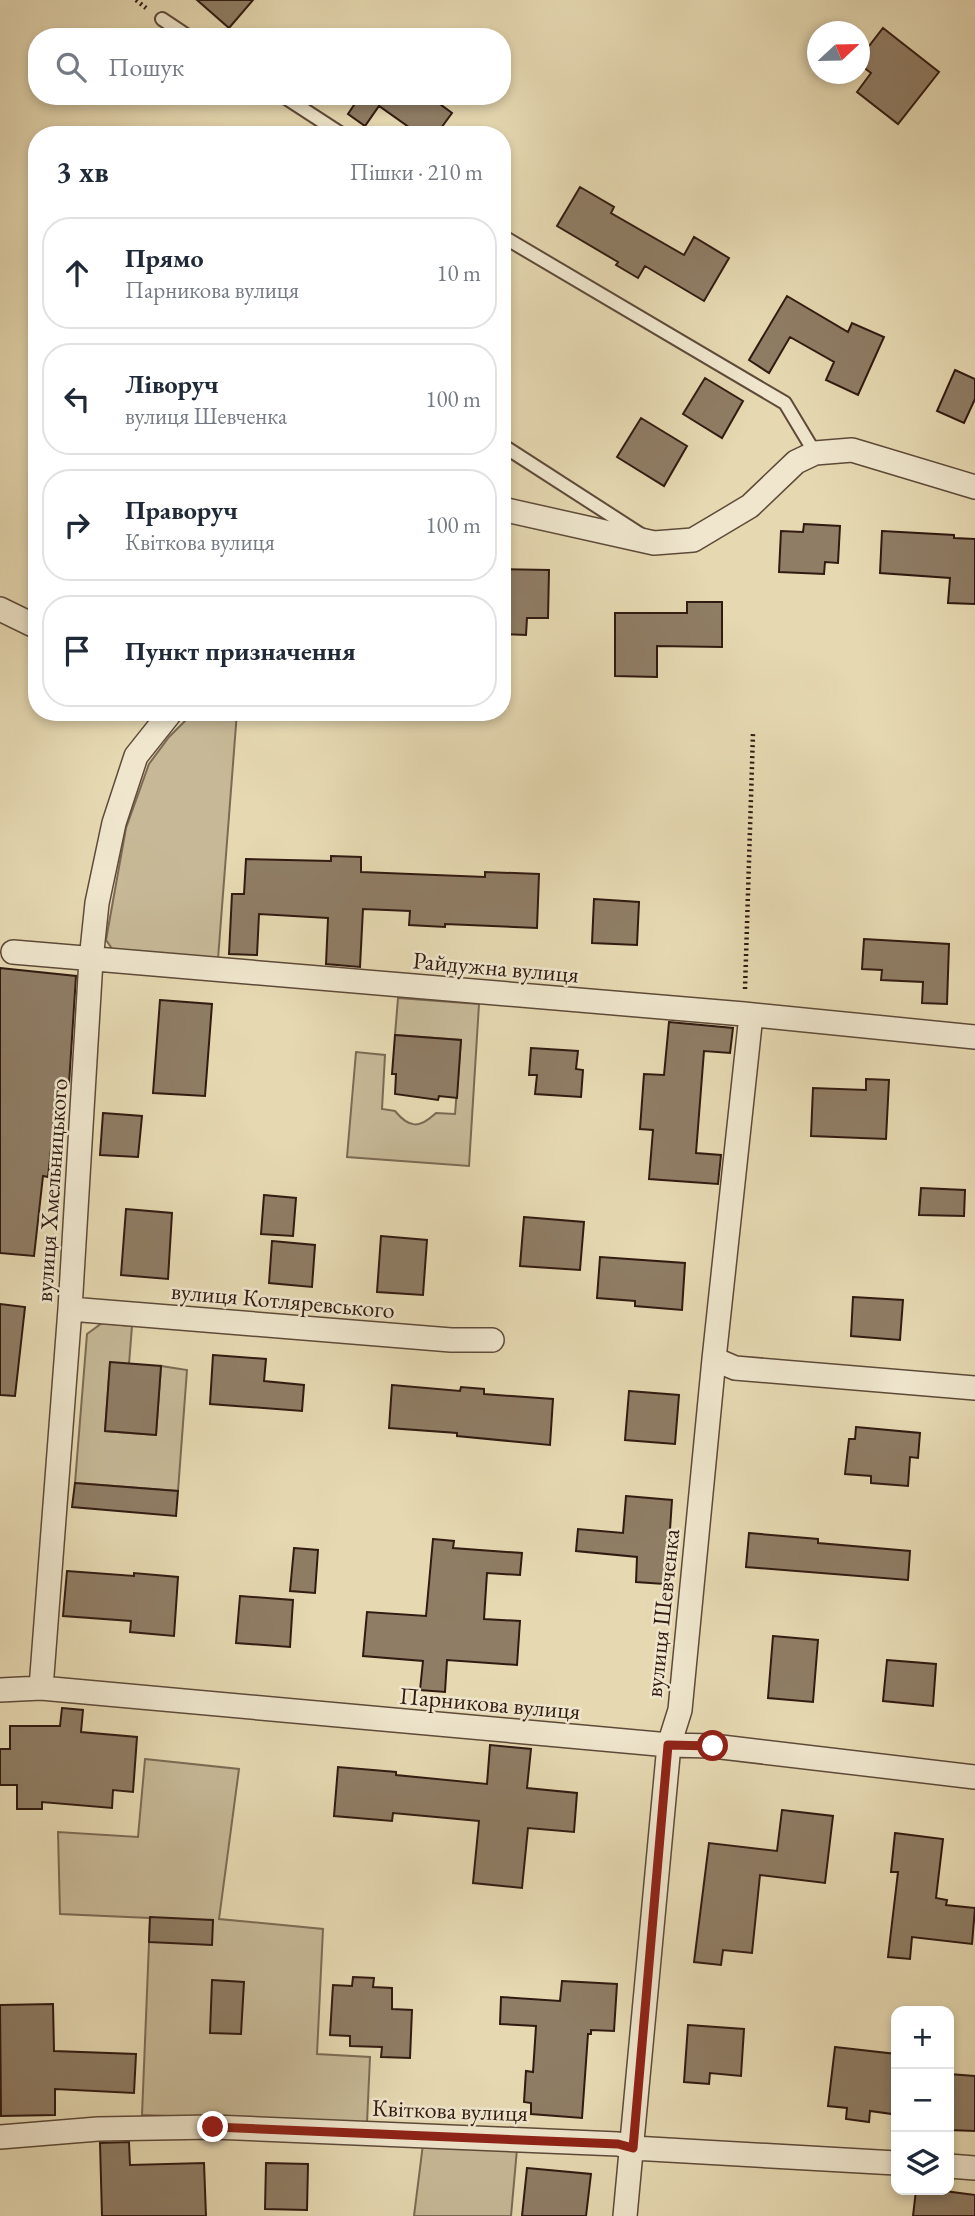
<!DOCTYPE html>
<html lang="uk">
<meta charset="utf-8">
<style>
:root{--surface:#fff;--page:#f2f2f3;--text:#1f2937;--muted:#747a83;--line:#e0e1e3}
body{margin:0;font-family:"EB Garamond",serif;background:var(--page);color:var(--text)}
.controls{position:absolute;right:21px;bottom:21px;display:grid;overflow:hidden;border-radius:14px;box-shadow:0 4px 10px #0003}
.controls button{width:63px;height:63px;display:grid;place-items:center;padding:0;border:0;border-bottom:2px solid var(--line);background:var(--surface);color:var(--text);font:35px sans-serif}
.compass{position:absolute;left:807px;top:21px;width:63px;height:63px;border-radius:50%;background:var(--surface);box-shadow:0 4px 10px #0003;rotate:68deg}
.stop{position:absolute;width:21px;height:21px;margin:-16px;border:5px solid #8f2418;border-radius:50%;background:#fff}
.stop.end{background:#8f2418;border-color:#fff;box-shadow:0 2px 7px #0008}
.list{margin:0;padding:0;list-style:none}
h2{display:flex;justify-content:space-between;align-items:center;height:91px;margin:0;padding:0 28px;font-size:30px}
h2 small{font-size:23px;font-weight:400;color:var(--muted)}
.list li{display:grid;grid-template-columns:46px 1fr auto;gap:21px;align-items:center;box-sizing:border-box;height:112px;margin:0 14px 14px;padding:0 14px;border:2px solid var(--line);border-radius:28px}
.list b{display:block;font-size:26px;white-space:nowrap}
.list p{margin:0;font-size:23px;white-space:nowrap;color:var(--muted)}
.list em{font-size:23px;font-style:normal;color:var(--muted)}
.icon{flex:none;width:38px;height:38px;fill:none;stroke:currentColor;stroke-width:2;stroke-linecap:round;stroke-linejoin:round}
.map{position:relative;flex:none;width:975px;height:2216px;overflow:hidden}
.search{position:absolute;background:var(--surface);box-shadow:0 4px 10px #0003;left:28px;top:28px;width:483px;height:77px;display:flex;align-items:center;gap:18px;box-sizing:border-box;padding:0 24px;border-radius:28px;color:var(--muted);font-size:26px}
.panel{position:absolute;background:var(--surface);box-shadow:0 4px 10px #0003;left:28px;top:126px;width:483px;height:595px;border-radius:28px}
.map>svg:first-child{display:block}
.green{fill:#c7b997;stroke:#7c6a54;stroke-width:2}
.building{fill:#8f7d65;stroke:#311a11;stroke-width:2}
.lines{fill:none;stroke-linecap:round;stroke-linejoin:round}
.service-casing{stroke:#5e4a39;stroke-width:16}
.minor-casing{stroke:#5e4a39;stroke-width:26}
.path{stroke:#311a11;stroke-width:4.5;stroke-dasharray:2 3.5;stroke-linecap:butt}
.service{stroke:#efe6cd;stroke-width:12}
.minor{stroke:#efe6cd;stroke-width:23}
.route{stroke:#8f2418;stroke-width:9}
.labels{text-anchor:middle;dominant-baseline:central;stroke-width:5;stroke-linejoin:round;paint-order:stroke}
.street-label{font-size:24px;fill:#311a11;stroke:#efe6cd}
</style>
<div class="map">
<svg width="975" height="2216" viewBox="0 0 975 2216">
<rect width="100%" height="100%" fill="#e6d9b2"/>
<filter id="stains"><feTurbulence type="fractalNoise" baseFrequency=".00286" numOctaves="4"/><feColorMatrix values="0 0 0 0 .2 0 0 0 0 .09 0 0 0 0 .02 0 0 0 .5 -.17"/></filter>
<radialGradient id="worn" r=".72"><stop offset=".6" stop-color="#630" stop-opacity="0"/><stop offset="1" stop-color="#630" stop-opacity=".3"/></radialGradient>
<!-- green -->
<path class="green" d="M194 712H237L218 959 113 950 106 940 126 828 149 764 169 737Z
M398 998 479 1004 469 1166 347 1157 356 1052 385 1055 382 1109 395 1111C409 1128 419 1129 436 1113L455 1114 461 1040 395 1035Z
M102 1323 132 1326 129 1364 110 1363 105 1431 156 1435 161 1366 187 1370 178 1491 75 1483 87 1334Z
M145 1759 239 1769 219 1919 323 1929 317 2054 370 2057 367 2123 142 2115 150 1918 60 1914 58 1832 138 1837Z
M423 2144 517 2149 511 2216H414Z"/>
<!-- building -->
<path class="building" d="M197 0H253L229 28Z
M883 28 939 72 898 124 857 92 871 73 859 64V59Z
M360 96H429L452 113 436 135H420L379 106 365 126 348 114Z
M580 187 614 207 611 213 684 255 694 237 729 258 704 301 645 266 638 278 616 265 618 262 557 226Z
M787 296 848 332 852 323 884 337 858 395 826 380 834 362 790 337 769 373 749 360Z
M955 370 975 379V399L964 423 937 411Z
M705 378 743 401 722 438 683 414Z
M641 418 687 446 664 486 617 457Z
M804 524 840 526 838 563 825 562 824 574 779 572 781 531 803 532Z
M882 531 954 535V538L975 539V604L948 603 950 578 880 573Z
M502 569 549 570 548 618H527L526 635 502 634Z
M687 602H722V647L657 646V677L615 676V613H687Z
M331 856 361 857V872L485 877V872L539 874 537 928 445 924V927L409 925 410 911 363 909 360 967 326 964 328 918 259 914 257 955 229 954 232 894H244L246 859 331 861Z
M594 899 639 902 637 945 592 943Z
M864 939 949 944 947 1004 922 1003 923 982 881 980 882 970 862 969Z
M0 968 76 976 69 1084 58 1083 48 1177 43 1176 34 1256 0 1253Z
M160 1000 212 1004 205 1096 153 1093Z
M669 1022 733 1028 730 1053 704 1051 696 1153 721 1155 718 1184 649 1179 653 1130 640 1129 644 1074 664 1075Z
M395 1035 461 1040 457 1098 439 1096 438 1100 395 1094 396 1074H392Z
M531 1048 578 1051 576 1069 583 1070 581 1097 535 1094 537 1075H529Z
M866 1079 889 1080 886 1139 811 1136 813 1088 866 1090Z
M103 1113 142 1116 138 1157 100 1155Z
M921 1188 965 1190 964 1216 919 1215Z
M264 1195 296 1198 293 1236 261 1234Z
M126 1209 172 1213 168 1279 121 1275Z
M524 1217 584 1222 580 1270 520 1266Z
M381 1236 427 1240 423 1295 377 1292Z
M272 1241 315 1245 312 1287 269 1283Z
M600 1257 685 1263 682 1310 635 1306V1301L597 1298Z
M853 1297 903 1300 900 1340 851 1336Z
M0 1304 25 1307 15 1396 0 1395Z
M213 1355 266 1359 264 1381 304 1385 302 1411 210 1404Z
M110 1362 161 1366 156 1435 105 1431Z
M392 1385 460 1391 461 1387 484 1389V1394L553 1399 550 1445 457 1436V1433L389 1428Z
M629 1391 679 1395 675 1444 625 1440Z
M856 1427 920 1433 918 1458 910 1457 908 1486 871 1483V1476L845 1474 849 1439H855Z
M75 1483 178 1491 176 1516 72 1507Z
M626 1496 672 1500 668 1559H666L664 1584 636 1582 637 1557 576 1551 578 1529 623 1533Z
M749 1533 818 1539V1543L910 1551 908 1580 746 1567Z
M433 1539 454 1541 453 1548 522 1553 520 1575 487 1573 484 1619 520 1621 517 1665 447 1660 445 1692 420 1690 423 1661 363 1656 367 1612 426 1616Z
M294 1548 318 1550 315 1593 290 1591Z
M67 1571 134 1576V1573L178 1577 174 1636 130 1632 131 1621 63 1616Z
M240 1596 293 1600 290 1647 236 1643Z
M773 1636 818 1640 813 1702 768 1698Z
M887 1660 936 1664 933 1706 883 1701Z
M62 1708 83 1710 81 1732 137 1737 133 1792 113 1790 112 1808 42 1802V1809H17V1785H0V1749H10V1726H60Z
M490 1745 531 1749 527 1788 577 1793 574 1832 528 1828 522 1888 473 1883 479 1821 393 1813 392 1821 334 1816 338 1767 396 1772V1775L487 1784Z
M782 1810 833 1816 825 1883 760 1875 752 1953 723 1950 721 1965 694 1962 709 1843 777 1851Z
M895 1833 943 1839 936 1898 947 1900 946 1905 975 1908 972 1944 912 1937 910 1959 888 1957 898 1872H891Z
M150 1917 213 1920 212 1945 149 1942Z
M353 1977 374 1978 373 1987 392 1988V2009L412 2010 410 2058 381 2057 382 2047 350 2046V2036L330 2035 333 1985 352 1986Z
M212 1980 244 1982 241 2034 210 2033Z
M562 1981 617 1984 614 2031 591 2030V2034H588L582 2118 531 2114V2103L524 2102 526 2071 533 2072 536 2026 500 2024 501 1997 560 2001Z
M53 2004 54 2051 136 2054 134 2093 55 2089V2115L1 2116 0 2005Z
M688 2025 744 2029 741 2076 710 2073 709 2084 684 2082Z
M835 2047 896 2054V2077L892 2114 870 2111 869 2122 846 2119 847 2108 828 2106Z
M949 2074 975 2076V2131L949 2130Z
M129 2142 130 2165 204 2163 206 2216H102L100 2143Z
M266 2163 308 2164 307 2210 265 2209Z
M527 2168 591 2174 586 2216H522Z
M916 2190H937L975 2195V2216H913Z"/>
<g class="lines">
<defs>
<path id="service" d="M162 19 189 37
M283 96 343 135
M502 236 785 403 815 453
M502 445 640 534"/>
<path id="minor" d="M502 509 654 543 693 540 750 506 796 462 815 453 852 450 975 487
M0 609 37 627
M13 952 744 1014 975 1037
M70 1309 451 1340H492
M714 1359 735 1368 975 1388
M41 1688 70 1309 91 960 97 903 114 823 136 756 171 712
M0 1690 41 1688 669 1745 713 1746 975 1777
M0 2137 98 2129 213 2127 618 2144 633 2148 896 2163
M949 2166 975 2168
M625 2216 669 1745 680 1710 714 1359 751 1015"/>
</defs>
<!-- service casing -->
<use href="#service" class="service-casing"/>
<!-- minor casing -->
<use href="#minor" class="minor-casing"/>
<!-- path -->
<path class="path" d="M136 0 146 8
M745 989 753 733"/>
<!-- service -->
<use href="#service" class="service"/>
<!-- minor -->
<use href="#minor" class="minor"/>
</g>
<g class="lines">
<!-- route -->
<path class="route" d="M213 2127 618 2144 633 2148 668 1745 713 1746"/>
</g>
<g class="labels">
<!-- street labels -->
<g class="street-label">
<text transform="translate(496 967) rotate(5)">Райдужна вулиця</text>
<text transform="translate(51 1190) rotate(-86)">вулиця Хмельницького</text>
<text transform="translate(283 1300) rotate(5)">вулиця Котляревського</text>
<text transform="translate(662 1613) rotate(-84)">вулиця Шевченка</text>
<text transform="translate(490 1703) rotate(5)">Парникова вулиця</text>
<text transform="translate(450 2110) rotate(2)">Квіткова вулиця</text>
</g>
</g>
<rect width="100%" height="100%" filter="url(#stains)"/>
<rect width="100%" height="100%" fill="url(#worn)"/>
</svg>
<div class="controls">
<button>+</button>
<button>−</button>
<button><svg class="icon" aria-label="layers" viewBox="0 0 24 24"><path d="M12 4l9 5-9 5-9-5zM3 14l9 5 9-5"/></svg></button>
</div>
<svg class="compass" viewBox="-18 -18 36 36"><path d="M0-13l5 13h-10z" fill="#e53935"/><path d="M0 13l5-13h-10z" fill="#747a83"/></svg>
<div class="stop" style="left:713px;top:1746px"></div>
<div class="stop end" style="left:213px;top:2127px"></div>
<div class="search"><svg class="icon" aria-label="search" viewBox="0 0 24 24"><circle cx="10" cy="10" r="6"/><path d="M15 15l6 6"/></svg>Пошук</div>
<section class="panel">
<h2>3 хв<small>Пішки · 210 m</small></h2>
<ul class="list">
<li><svg class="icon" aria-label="ahead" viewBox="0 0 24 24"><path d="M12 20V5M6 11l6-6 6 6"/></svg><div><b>Прямо</b><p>Парникова вулиця</p></div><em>10 m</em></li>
<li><svg class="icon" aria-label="left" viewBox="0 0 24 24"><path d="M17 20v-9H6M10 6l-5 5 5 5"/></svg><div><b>Ліворуч</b><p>вулиця Шевченка</p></div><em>100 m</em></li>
<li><svg class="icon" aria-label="right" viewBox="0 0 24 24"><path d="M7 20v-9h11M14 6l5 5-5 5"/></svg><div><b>Праворуч</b><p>Квіткова вулиця</p></div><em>100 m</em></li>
<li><svg class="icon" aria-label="arrive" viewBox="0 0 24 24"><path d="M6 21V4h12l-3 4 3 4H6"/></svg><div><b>Пункт призначення</b></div></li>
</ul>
</section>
</div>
